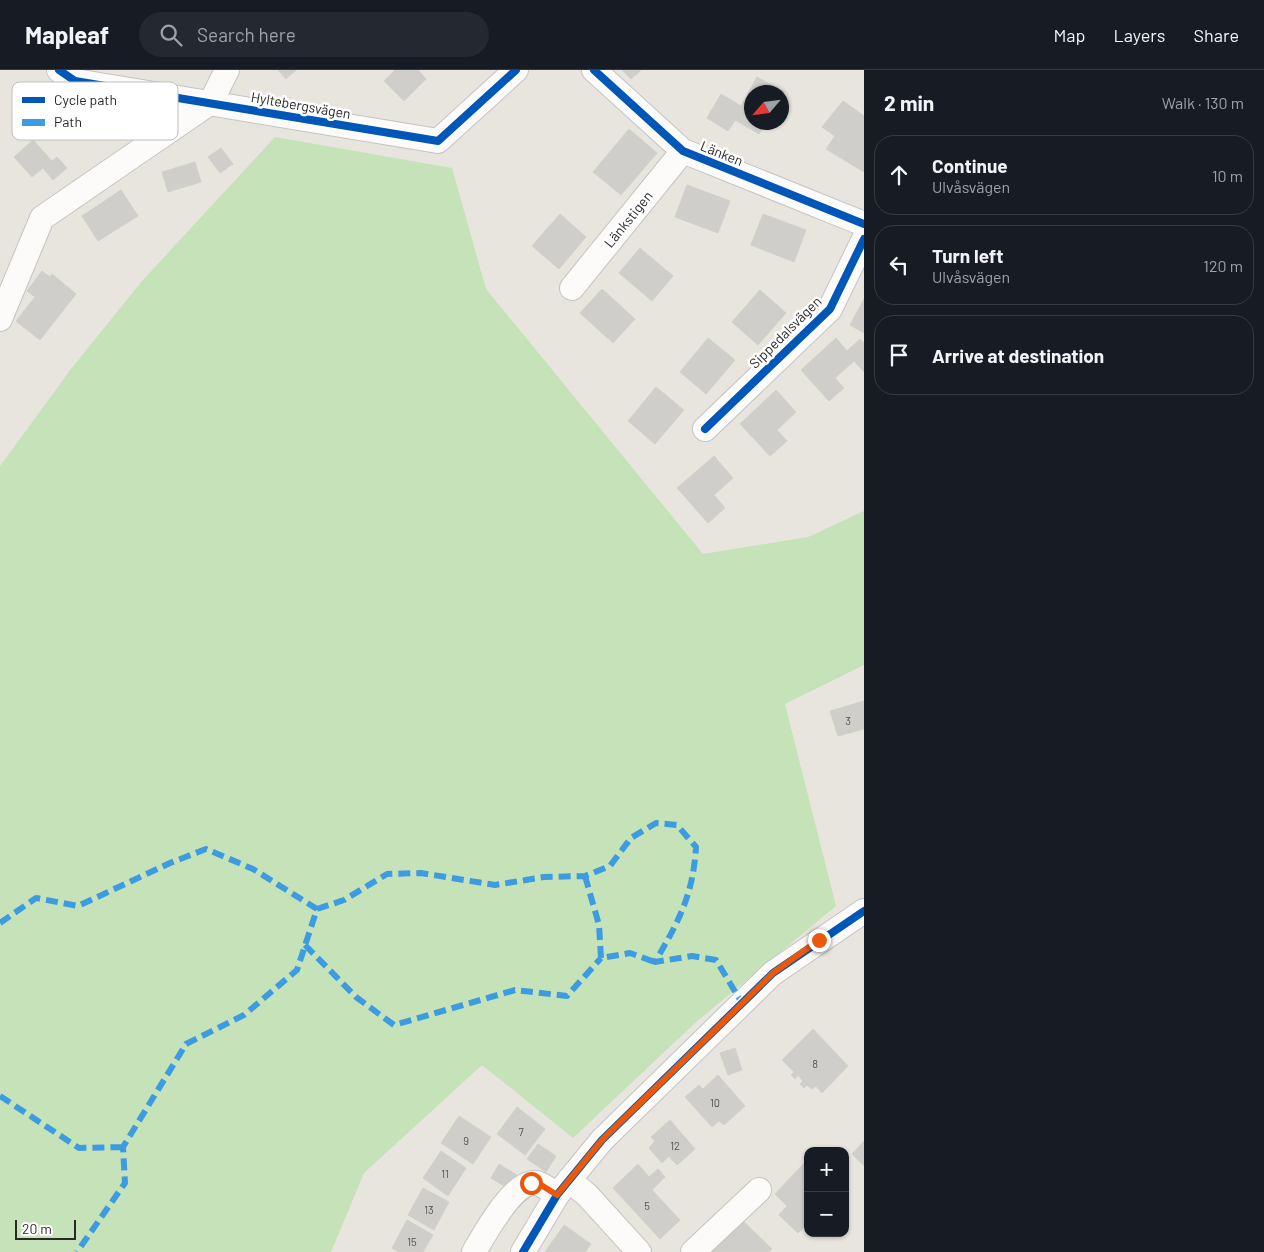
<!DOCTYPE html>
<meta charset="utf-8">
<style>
:root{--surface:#171b24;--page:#242831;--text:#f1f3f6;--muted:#9ea1a6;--line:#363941}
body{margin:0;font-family:Barlow,sans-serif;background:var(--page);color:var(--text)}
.controls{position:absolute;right:15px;bottom:15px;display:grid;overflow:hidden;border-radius:10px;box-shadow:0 1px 4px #0004}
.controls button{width:45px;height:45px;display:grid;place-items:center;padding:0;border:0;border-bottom:1px solid var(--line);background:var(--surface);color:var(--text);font:25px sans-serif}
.compass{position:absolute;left:744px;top:15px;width:45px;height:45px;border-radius:50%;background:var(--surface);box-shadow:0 1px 4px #0004;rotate:242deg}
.scale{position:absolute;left:15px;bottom:12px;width:61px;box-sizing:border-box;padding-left:5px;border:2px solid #292929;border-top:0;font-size:14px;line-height:18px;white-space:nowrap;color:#292929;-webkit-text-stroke:4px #fff;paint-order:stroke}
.stop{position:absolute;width:15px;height:15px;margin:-11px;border:4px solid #ea580c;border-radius:50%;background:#fff}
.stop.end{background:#ea580c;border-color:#fff;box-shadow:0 1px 5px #0008}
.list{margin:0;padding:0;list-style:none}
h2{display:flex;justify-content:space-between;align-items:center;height:65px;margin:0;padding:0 20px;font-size:21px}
h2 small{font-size:16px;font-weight:400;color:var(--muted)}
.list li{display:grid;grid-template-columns:32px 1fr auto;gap:15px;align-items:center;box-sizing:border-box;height:80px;margin:0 10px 10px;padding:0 10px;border:1px solid var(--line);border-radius:20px}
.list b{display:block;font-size:19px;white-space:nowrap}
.list p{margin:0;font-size:16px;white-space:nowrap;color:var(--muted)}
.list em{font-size:16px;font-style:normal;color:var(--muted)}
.icon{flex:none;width:28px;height:28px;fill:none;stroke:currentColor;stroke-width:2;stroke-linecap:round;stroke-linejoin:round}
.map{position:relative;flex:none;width:864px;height:1182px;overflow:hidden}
header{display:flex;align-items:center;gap:30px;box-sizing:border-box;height:70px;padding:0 25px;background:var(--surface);border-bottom:1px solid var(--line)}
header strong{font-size:24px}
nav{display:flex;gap:28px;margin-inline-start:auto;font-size:18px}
.search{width:350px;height:45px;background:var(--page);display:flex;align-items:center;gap:12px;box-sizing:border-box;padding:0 18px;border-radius:28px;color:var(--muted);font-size:19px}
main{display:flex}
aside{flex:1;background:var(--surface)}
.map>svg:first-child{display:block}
.green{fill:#c6e2b8}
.building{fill:#d0ceca;stroke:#d2d0cb}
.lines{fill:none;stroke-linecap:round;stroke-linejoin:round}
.minor-casing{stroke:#c5c4c4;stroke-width:26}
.minor{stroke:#fcfbfa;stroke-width:24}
.quiet{stroke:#3d9ce1;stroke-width:6;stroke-dasharray:12 6;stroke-linecap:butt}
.cycleway-casing{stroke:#fff;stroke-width:11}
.cycleway{stroke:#0057b8;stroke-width:8}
.route{stroke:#ea580c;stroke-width:6}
.labels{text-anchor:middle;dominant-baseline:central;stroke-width:5;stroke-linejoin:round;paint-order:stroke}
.number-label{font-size:11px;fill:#545352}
.street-label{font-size:14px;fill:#292929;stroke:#fff}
.key{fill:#fff;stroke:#bfbfbf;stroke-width:1}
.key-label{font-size:14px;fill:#292929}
</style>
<header>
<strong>Mapleaf</strong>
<div class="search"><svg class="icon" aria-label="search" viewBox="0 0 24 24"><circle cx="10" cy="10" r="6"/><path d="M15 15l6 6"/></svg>Search here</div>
<nav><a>Map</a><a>Layers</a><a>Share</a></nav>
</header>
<main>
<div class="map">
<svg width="864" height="1182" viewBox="0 0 864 1182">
<rect width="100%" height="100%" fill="#e8e5de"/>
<!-- green -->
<path class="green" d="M275 67 452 98 486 219 703 484 808 467 864 441V595L785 634 836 836 695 953 573 1068 482 995 364 1103 331 1182H0V396L71 299 142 211Z"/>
<!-- building -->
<path class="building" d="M278 0H296L286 9Z
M395 0H418L426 9 404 31 384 11Z
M622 0H641L631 9Z
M757 7 784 22 782 26V22H752V52H766L759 64 735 50 728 61 707 48 721 24 741 36Z
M843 31 864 46V102L826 79 835 66 822 57Z
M629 59 657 83 621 125 593 102Z
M33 70 52 91 57 87 67 98 53 110 43 98 32 107 14 87Z
M221 78 233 94 220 103 208 87Z
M195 92 201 112 168 122 162 102Z
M687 115 730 131 718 163 675 147Z
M121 120 138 146 98 171 82 146Z
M560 144 586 167 559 199 532 176Z
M763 144 806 160 794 192 751 175Z
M640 178 673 206 652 231 619 203Z
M42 201 50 207 52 204 76 224 40 270 16 251 35 227 27 221Z
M602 219 635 249 613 273 580 243Z
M760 220 786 243 758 275 732 252Z
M864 229V263L850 255Z
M708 268 735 290 706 324 680 302Z
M836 268 847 281 860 269 864 273V302L854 291 835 308 844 318 829 331 801 300Z
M656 317 684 340 655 374 628 351Z
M776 320 796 342 777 360 787 371 770 386 740 354Z
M714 386 733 408 714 425 725 438 708 453 677 418Z
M864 631V659L838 666 830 641Z
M813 959 848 996 822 1023 816 1016 812 1019 807 1015 804 1018 800 1014 803 1011 798 1005 795 1009 791 1005 794 1002 782 990Z
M735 978 742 1000 728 1005 720 983Z
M718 1005 745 1036 724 1055 719 1051 712 1057 685 1027 699 1015 703 1019Z
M517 1037 545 1059 525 1085 497 1064Z
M459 1046 491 1067 473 1094 441 1073Z
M670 1050 695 1079 677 1095 651 1067Z
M655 1071 669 1086 662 1093 649 1078Z
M864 1071V1096L852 1084Z
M538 1074 556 1086 546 1102 527 1089Z
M441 1081 466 1098 448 1126 423 1108Z
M808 1089V1153L798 1163 779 1145 787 1136 775 1124Z
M499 1094 517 1105 509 1119 491 1108Z
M638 1094 649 1107 658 1099 665 1107 652 1120 680 1150 660 1169 613 1118Z
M423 1118 449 1132 434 1160 408 1145Z
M407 1150 433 1165 423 1182H399L392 1178Z
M742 1150 772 1179 768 1182H711Z
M564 1155 591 1174 585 1182H545Z"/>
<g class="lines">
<defs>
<path id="minor" d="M59 0 75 11 438 71 516 0
M594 0 683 81 864 154
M572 218 683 81
M0 249 42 148 211 32 227 0
M705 359 830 239 864 169
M569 1110 587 1125 639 1182
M474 1182C484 1165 514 1109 537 1113 544 1115 551 1121 557 1125
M523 1182 557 1125 602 1070 773 903 864 841
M693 1182 759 1120"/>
</defs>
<!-- minor casing -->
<use href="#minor" class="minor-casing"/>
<!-- minor -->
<use href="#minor" class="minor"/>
<!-- quiet -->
<path class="quiet" d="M585 806 599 855 601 888 630 883 655 892
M317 839 344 830 387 804 421 803 495 815 544 807 585 806 610 796 631 768 656 753 677 755 696 777C693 825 679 851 655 892L692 886 716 890 742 933
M0 853 36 828 78 836 170 793 206 779 253 799 317 839 297 900 244 945 186 974 123 1077 125 1113 77 1182
M305 875 356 927 394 955 515 920 567 926 601 888
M0 1026 79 1078 123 1077"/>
<defs>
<path id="cycleway" d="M59 0 75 11 438 71 516 0
M594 0 683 81 864 154
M705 359 830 239 864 169
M523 1182 557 1125 602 1070 773 903 864 841"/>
</defs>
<!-- cycleway casing -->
<use href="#cycleway" class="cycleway-casing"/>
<!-- cycleway -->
<use href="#cycleway" class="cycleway"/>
</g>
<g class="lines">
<!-- route -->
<path class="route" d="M531 1113H538L557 1125 602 1070 720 955 773 903 819 870"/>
</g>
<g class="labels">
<!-- number labels -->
<g class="number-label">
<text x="848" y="650">3</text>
<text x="815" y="993">8</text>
<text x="715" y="1032">10</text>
<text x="521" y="1061">7</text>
<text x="466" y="1070">9</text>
<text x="675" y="1075">12</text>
<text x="445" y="1103">11</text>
<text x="647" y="1135">5</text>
<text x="429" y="1139">13</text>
<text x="412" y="1171">15</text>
</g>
<!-- street labels -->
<g class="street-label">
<text transform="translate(301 35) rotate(10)">Hyltebergsvägen</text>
<text transform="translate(722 83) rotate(22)">Länken</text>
<text transform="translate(628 149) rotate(-51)">Länkstigen</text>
<text transform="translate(785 262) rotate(-45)">Sippedalsvägen</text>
</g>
</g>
<!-- legend -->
<rect x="12" y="12" width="166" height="58" rx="8" class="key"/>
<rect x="22" y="27" width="23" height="6" fill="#0057b8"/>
<rect x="22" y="49" width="23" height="7" fill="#3d9ce1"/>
<g class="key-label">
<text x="54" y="35">Cycle path</text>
<text x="54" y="57">Path</text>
</g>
</svg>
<div class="controls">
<button>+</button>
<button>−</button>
</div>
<svg class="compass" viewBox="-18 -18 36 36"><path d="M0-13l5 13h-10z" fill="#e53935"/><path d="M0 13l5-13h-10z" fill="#9ea1a6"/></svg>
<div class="scale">20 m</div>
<div class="stop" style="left:531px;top:1113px"></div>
<div class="stop end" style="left:819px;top:870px"></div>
</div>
<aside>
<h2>2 min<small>Walk · 130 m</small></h2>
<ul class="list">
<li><svg class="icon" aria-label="ahead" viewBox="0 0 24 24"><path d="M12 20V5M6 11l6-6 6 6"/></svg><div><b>Continue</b><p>Ulvåsvägen</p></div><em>10 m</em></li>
<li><svg class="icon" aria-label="left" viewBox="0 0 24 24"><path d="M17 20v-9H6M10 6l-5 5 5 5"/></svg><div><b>Turn left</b><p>Ulvåsvägen</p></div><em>120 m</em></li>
<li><svg class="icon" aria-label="arrive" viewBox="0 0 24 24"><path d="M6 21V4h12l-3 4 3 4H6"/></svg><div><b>Arrive at destination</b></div></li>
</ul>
</aside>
</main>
